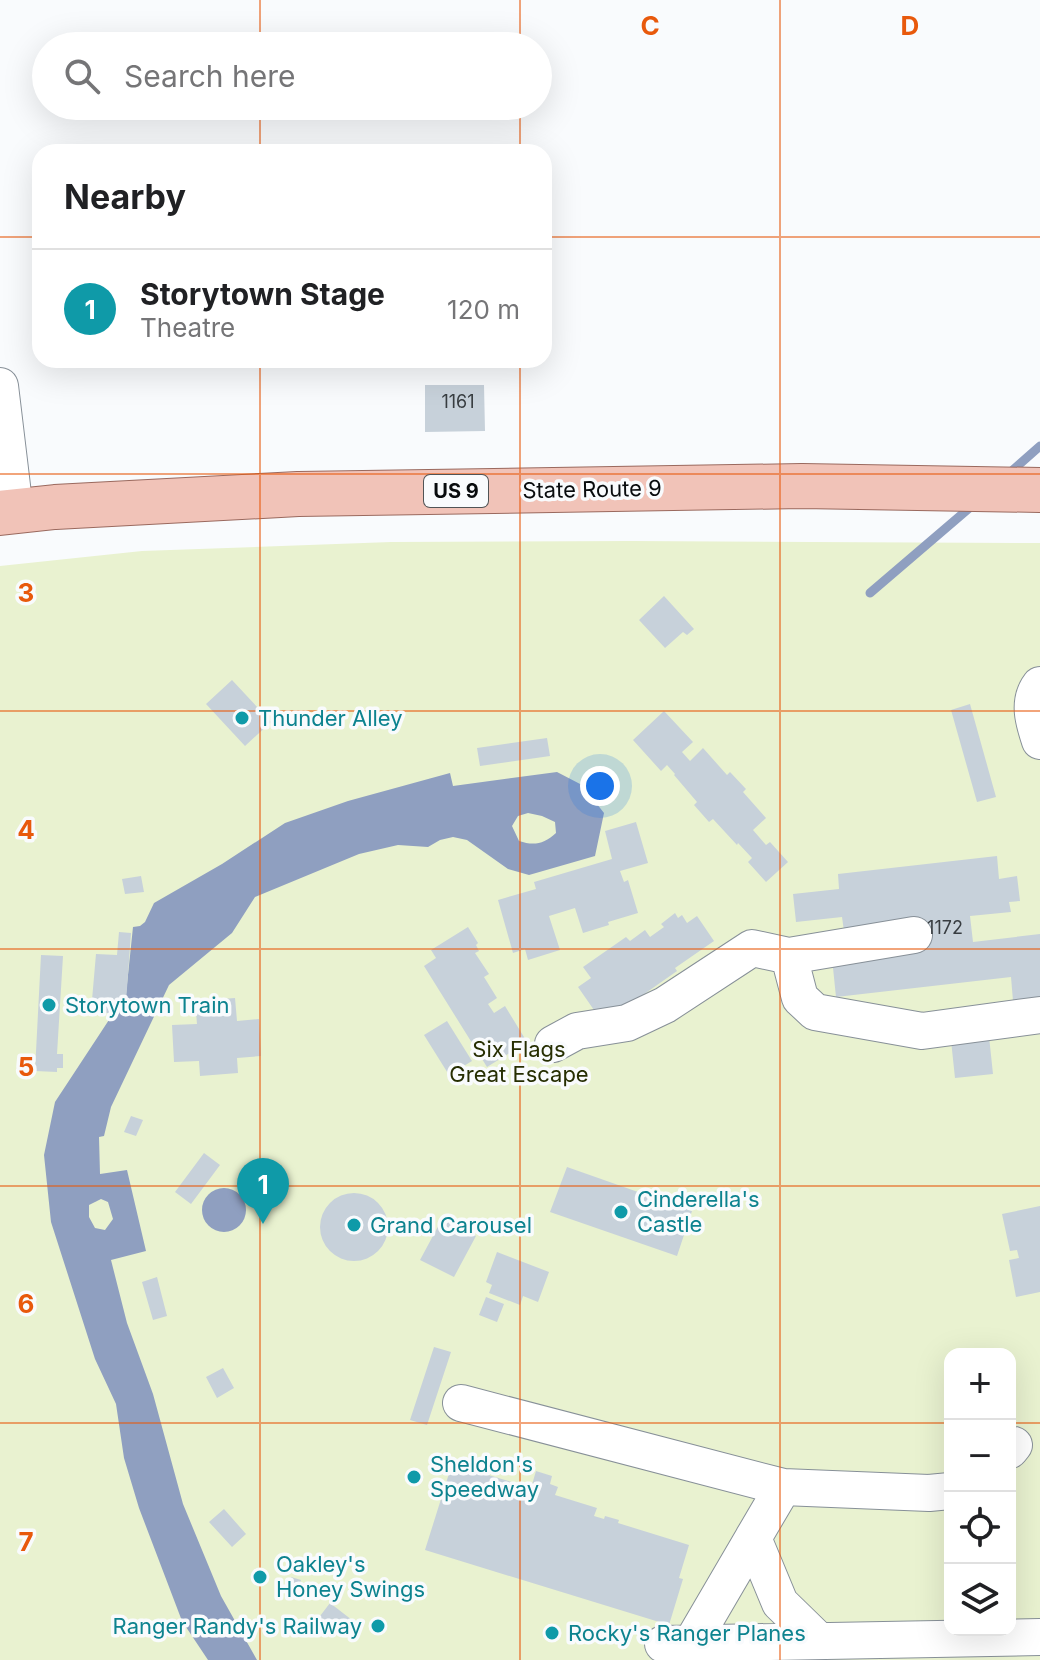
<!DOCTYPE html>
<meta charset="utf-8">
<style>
:root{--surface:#fff;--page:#f6f6f6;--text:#202124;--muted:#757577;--line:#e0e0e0;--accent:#3e8390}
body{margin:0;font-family:Inter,sans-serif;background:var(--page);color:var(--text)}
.controls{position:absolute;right:24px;bottom:24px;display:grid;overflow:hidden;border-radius:16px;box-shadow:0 8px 32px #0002}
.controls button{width:72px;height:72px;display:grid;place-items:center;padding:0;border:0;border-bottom:2px solid var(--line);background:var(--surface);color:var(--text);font:40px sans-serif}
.you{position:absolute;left:600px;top:786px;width:28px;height:28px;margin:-20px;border:6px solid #fff;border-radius:50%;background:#1a73e8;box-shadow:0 0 0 12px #1a73e833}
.badge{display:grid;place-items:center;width:52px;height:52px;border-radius:50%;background:var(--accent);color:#fff;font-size:26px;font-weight:700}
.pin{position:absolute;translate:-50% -66px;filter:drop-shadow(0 2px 4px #0008)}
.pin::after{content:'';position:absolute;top:42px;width:28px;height:24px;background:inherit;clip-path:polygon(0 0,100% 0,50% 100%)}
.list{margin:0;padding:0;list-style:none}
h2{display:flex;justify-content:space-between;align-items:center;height:104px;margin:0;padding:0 32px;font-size:34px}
h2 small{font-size:26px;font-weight:400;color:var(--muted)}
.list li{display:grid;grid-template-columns:52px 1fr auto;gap:24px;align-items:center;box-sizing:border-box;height:120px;padding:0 32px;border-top:2px solid var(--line)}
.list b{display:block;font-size:30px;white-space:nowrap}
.list p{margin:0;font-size:26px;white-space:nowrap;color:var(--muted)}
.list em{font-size:26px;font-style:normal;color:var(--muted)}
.icon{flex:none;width:44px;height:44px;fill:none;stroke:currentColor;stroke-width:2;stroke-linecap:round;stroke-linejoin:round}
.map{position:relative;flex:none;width:1040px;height:1660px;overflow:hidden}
.search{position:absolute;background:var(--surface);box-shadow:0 8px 32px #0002;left:32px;top:32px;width:520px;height:88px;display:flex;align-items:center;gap:20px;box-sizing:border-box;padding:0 28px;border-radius:44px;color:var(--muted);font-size:30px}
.panel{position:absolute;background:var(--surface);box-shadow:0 8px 32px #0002;left:32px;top:144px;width:520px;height:224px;border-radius:24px}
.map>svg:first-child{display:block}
.green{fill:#e9f2d0;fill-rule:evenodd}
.water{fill:#8f9fc0;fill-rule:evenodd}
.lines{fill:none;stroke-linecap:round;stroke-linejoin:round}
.stream{stroke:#8f9fc0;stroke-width:9}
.building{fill:#c7d1da}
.minor-casing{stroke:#879098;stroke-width:38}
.major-casing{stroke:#9a695e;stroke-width:46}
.minor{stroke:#fff;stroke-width:36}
.major{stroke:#f1c3b8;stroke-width:44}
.grid{fill:none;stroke:#e8590c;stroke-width:2;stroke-opacity:0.55}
.culture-dot{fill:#0f9aa8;stroke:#f9fbfd;stroke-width:3}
.labels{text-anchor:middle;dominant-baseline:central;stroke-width:7;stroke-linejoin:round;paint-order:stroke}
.number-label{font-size:18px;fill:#383d41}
.shield{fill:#f9fbfd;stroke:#515456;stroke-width:2}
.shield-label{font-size:20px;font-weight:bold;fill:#090c0e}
.street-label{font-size:22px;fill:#090c0e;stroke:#f9fbfd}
.culture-label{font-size:22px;fill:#0d838f;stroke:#f9fbfd;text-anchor:start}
.park-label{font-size:22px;fill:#262e02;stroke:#f9fbfd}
.grid-label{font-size:26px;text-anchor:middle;font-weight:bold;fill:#e8590c;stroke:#f9fbfd;stroke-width:7;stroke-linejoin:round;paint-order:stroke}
</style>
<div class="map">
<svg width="1040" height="1660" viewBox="0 0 1040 1660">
<rect width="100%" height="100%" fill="#f9fbfd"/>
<!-- green -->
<path class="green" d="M631 541 1040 543V1660H0V566L142 551 391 542ZM950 1354H1010V1630H950Z"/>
<!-- water -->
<path class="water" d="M557 772 582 785 604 813 595 856 529 875 508 869 467 840 453 837 440 840 428 847 398 845 359 854 255 897 232 933 169 985 111 1107 104 1136 99 1137 100 1174 127 1170 146 1251 111 1260 127 1323 153 1394 183 1504 221 1596 257 1660H208L182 1621 139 1508 124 1458 116 1404 95 1359 51 1222 44 1155 55 1102 126 994 133 927 140 926 145 922 154 903 222 864 285 823 348 801 450 773 453 786ZM528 813 542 816 555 822 556 833C544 844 534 846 519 841L512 826 518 816ZM101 1199 108 1202 113 1219 105 1230 95 1228 89 1217V1205Z
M202 1210a22 22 0 1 1 44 0a22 22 0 1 1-44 0Z"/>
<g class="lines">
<!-- stream -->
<path class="stream" d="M1006 476 1040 446
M870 593 974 504"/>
</g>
<!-- building -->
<path class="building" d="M425 385H484L485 431 425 432Z
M664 596 694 629 687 635 683 632 665 648 639 620Z
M232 680 271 722 245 746 206 704Z
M970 704 996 797 977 802 951 710Z
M664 711 693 742 682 752 690 761 703 748 727 775 730 772 746 789 743 792 766 818 753 830 766 845 770 842 788 862 766 882 748 862 752 858 738 843 737 845 713 819 709 822 694 805 697 802 674 775 675 774 667 765 661 771 633 740Z
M547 738 550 756 480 766 477 748Z
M636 822 648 863 620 871 624 882 628 880 638 913 608 922 609 925 583 933 575 908 549 916 560 950 528 960 525 949 513 953 498 900 536 889 534 882 612 859 605 831Z
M997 856 999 879 1017 876 1020 901 1009 902 1011 912 970 916 973 942 1040 934V998L1013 1001 1011 977 836 997 832 958 844 931 842 917 796 922 793 894 839 889 838 874Z
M141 876 144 892 125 894 122 879Z
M675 913 678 918 682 915 687 923 697 916 714 941 675 968 677 971 603 1023 578 987 591 978 583 967 626 937 630 941 645 930 650 937 664 927 661 924Z
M468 927 478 943 476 945 479 951 475 953 489 974 484 977 497 998 488 1004 494 1013 505 1006 527 1042 487 1067 424 966 436 958 431 950Z
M119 932 131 933 126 1002H120L119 1014 93 1012 94 1000H92L96 954 117 955Z
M41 955 63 956 57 1054H63V1068H57V1072L35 1071Z
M235 998 237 1021 259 1019 261 1056 237 1058 238 1073 200 1076 199 1061 174 1062 172 1025 197 1024 195 1001Z
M447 1021 472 1061 449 1075 424 1035Z
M988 1027 993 1074 955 1078 950 1031Z
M131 1116 143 1120 136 1136 124 1132Z
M204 1153 220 1165 191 1204 175 1192Z
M567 1167 692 1211 677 1256 550 1212Z
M320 1227a34 34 0 1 1 68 0a34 34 0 1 1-68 0Z
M1040 1206V1292L1016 1297 1009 1260 1019 1258 1017 1250 1010 1251 1002 1214Z
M442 1219 476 1236 454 1277 420 1260Z
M497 1252 549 1272 538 1302 523 1296 520 1305 489 1293 492 1285 486 1282Z
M157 1277 167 1316 153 1320 142 1282Z
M486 1297 504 1304 497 1322 479 1315Z
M434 1347 451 1352 427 1425 410 1420Z
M223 1368 234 1388 217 1398 206 1377Z
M452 1464 531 1488 536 1471 552 1476 550 1484 558 1487 555 1495 597 1508 594 1516 604 1519 605 1516 619 1520 618 1523 689 1545 679 1578 683 1579 669 1625 425 1550Z
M224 1509 246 1534 232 1547 209 1522Z
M291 1577 301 1580 297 1591 287 1588Z
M330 1603 352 1620 340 1636 317 1620Z"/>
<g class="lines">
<defs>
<path id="minor" d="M0 386 15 511
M1040 685C1027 702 1034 723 1040 741
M789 956 914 935
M553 1044 577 1031 627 1023 665 1005 752 948 789 956 800 998 815 1012 922 1031 1040 1015
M461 1403 783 1487
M1010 1450 1014 1445
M753 1538 783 1487 929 1493 950 1491
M663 1644 1040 1637
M691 1644 753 1538 780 1603 819 1641"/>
<path id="major" d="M0 513 55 507 298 494 802 486 1040 490"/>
</defs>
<!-- minor casing -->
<use href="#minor" class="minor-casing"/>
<!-- major casing -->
<use href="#major" class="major-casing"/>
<!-- minor -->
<use href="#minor" class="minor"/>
<!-- major -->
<use href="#major" class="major"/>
</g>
<!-- grid -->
<path class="grid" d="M260 0V46M520 0V46M780 0V1660M260 106V152M520 106V152M0 237H40M544 237H1040M260 360V1660M520 360V1660M0 474H1040M0 711H1040M0 949H1040M0 1186H1040M0 1423H950M1010 1423H1040"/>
<!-- markers -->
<g class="culture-dot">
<circle cx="242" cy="718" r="8"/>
<circle cx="49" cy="1005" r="8"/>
<circle cx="621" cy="1212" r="8"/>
<circle cx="354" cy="1225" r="8"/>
<circle cx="414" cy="1477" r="8"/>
<circle cx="260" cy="1577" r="8"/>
<circle cx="378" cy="1626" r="8"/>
<circle cx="552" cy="1633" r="8"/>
</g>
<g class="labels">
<!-- number labels -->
<g class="number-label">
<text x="458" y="401">1161</text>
<text x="945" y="927">1172</text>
</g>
<!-- shield labels -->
<rect class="shield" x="424" y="475" width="64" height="32" rx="6"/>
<g class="shield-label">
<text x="456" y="491">US 9</text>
</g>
<!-- street labels -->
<g class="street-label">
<text transform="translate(592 489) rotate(-1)">State Route 9</text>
</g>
<!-- culture labels -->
<g class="culture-label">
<text x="258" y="718">Thunder Alley</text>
<text x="65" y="1005">Storytown Train</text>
<text x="637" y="1199">Cinderella's<tspan x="637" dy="25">Castle</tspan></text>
<text x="370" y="1225">Grand Carousel</text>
<text x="430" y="1464">Sheldon's<tspan x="430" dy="25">Speedway</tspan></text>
<text x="276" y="1564">Oakley's<tspan x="276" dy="25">Honey Swings</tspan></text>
<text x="362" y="1626" text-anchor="end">Ranger Randy's Railway</text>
<text x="568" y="1633">Rocky's Ranger Planes</text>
</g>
<!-- park labels -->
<g class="park-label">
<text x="519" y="1049">Six Flags<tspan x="519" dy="25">Great Escape</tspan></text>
</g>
</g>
<g class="grid-label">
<text x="650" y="35">C</text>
<text x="910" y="35">D</text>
<text x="26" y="602">3</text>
<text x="26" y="839">4</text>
<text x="26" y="1076">5</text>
<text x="26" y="1313">6</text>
<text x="26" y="1551">7</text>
</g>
</svg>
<div class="controls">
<button>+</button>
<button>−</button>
<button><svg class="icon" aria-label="locate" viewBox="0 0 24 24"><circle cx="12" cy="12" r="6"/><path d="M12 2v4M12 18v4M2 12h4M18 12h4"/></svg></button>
<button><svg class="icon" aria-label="layers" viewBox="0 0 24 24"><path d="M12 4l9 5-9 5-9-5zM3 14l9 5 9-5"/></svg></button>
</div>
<div class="you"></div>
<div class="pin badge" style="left:263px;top:1224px;background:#0f9aa8">1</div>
<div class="search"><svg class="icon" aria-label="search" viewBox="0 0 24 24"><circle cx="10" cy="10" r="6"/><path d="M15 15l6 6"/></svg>Search here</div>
<section class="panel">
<h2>Nearby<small></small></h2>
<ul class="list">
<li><span class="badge" style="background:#0f9aa8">1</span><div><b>Storytown Stage</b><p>Theatre</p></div><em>120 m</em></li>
</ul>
</section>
</div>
